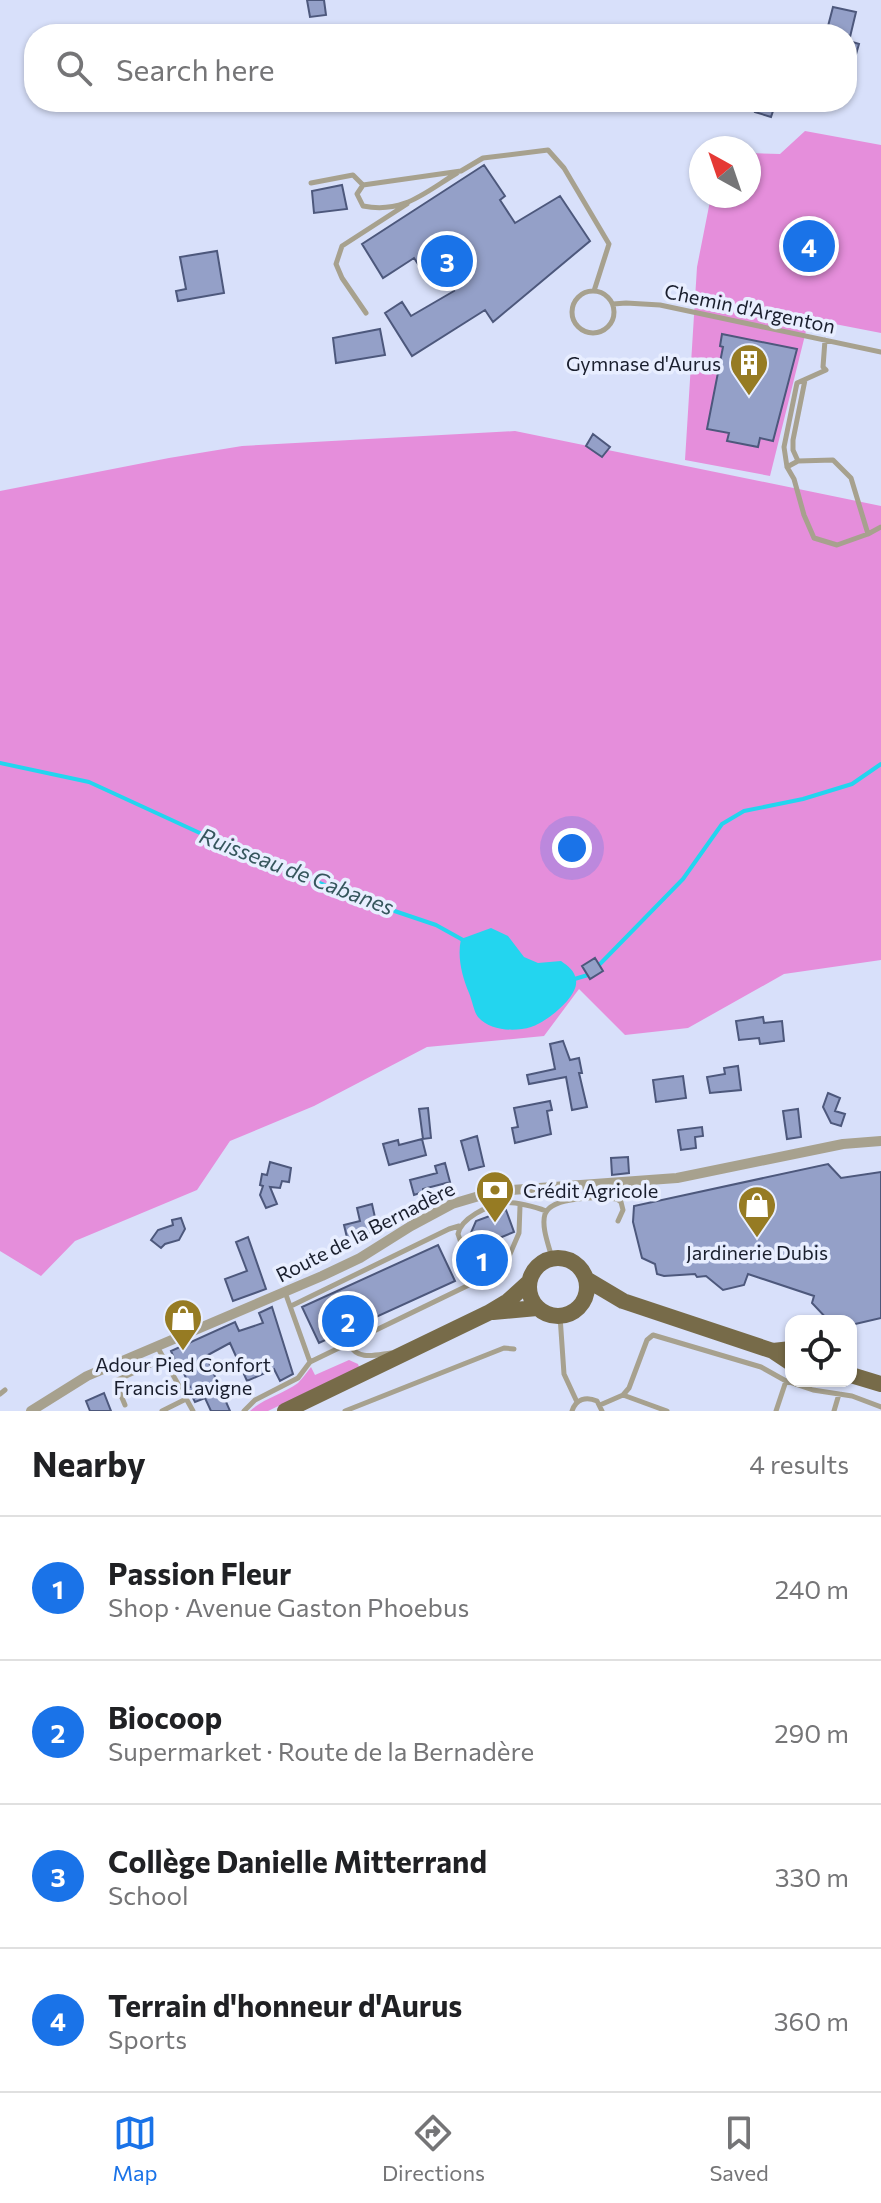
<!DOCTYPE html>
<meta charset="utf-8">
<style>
:root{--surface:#fff;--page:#f2f2f2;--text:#202124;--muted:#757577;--line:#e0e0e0;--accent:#1a73e8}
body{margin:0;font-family:Commissioner,sans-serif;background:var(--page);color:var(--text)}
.controls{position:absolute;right:24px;bottom:24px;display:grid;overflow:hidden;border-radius:16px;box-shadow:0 2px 6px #0004}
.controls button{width:72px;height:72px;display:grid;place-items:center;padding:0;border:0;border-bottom:2px solid var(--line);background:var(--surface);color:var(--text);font:40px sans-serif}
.compass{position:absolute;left:689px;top:136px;width:72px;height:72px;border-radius:50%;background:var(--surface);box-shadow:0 2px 6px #0004;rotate:320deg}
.you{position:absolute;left:572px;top:848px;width:28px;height:28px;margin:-20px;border:6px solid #fff;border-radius:50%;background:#1a73e8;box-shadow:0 0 0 12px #1a73e833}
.badge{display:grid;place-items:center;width:52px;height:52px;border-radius:50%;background:var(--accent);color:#fff;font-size:26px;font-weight:700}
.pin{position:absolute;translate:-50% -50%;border:4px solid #fff;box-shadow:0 2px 8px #0006}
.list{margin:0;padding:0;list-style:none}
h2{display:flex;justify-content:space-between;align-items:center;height:104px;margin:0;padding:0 32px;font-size:34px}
h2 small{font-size:26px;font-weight:400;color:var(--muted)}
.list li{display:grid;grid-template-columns:52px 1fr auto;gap:24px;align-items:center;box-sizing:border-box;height:144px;padding:0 32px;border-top:2px solid var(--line)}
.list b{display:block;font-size:30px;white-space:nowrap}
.list p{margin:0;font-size:26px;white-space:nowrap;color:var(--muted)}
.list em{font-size:26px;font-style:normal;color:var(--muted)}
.icon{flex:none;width:44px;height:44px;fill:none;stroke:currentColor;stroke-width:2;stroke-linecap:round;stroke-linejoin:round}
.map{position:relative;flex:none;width:881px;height:1411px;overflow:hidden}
.search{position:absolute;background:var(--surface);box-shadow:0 2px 6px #0004;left:24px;right:24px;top:24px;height:88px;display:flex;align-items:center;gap:20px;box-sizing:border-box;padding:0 28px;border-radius:32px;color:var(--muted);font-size:30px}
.sheet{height:680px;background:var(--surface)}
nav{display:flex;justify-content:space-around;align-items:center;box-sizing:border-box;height:112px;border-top:2px solid var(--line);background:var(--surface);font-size:22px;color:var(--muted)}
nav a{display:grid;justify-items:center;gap:4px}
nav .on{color:var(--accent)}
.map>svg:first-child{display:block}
.green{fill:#e58edb}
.water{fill:#23d5ef}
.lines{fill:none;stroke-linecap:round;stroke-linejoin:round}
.stream{stroke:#23d5ef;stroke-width:4}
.building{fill:#94a0c8;stroke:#4d587c;stroke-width:2}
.lane{stroke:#a7a18e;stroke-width:5}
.street{stroke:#a7a18e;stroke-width:10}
.primary{stroke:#776b49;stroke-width:16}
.labels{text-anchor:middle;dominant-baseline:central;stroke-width:7;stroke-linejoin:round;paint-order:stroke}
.street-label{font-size:20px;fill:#191e2d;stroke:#e8eeff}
.poi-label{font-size:20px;fill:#191e2d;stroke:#e8eeff}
.water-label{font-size:22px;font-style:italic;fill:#36565d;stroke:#e8eeff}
</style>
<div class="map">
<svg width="881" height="1411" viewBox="0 0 881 1411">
<rect width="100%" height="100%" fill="#d8e0fa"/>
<!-- green -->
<path class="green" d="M805 131 881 145V333L809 319 770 476 685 460 697 267 711 196H749V153L780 154Z
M515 431 881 506V960L784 974 688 1028 625 1035 579 989 544 1036 427 1047 314 1106 230 1141 197 1190 75 1241 41 1276 0 1251V491L169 458 242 446Z
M349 1360 358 1364 359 1367 268 1411H250C264 1398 283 1394 298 1383 303 1378 307 1372 311 1367L315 1375Z"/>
<!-- water -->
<path class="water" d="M491 928 508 936 524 957 538 963 561 961C568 966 575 971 576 980 579 997 545 1023 531 1027 515 1032 490 1031 478 1017 474 1012 472 1000 469 993 462 976 457 957 461 939Z"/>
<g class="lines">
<!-- stream -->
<path class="stream" d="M0 763 89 782 202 834 356 898 436 925 463 940
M599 965 683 879 722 824 744 811 803 799 852 784 881 764
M571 980 588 975"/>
</g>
<!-- building -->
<path class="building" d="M307 0H324L326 15 310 17Z
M833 7 856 12 850 37 847 34 827 30Z
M849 41 859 44 850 75 847 74V48Z
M758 102H776L771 117 755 112Z
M484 165 505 196 500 200 515 223 560 196 590 241 493 322 485 310 412 356 385 313 402 302 411 316 454 291 433 256 420 267 414 258 383 278 362 244Z
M342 185 347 209 314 213 312 191Z
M217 251 224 293 178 301 176 291 186 289 180 257Z
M380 329 385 355 336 363 333 338Z
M722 334 797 349 773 441 760 438 758 447 727 441 729 433 707 429 723 347 720 346Z
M593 434 610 447 602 457 586 446Z
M595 958 603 971 590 979 582 966Z
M763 1017 764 1023 782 1021 784 1041 760 1044 759 1038 739 1040 736 1021Z
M563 1041 570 1060 579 1058 582 1073H579L587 1107 572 1110 566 1077 529 1084 527 1075 555 1069 550 1044Z
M738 1066 741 1090 710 1093 707 1077 725 1074 724 1068Z
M683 1076 686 1098 656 1102 653 1080Z
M828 1093 840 1098 835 1111 845 1114 841 1126 831 1123 823 1107Z
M550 1101 552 1110 547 1111 551 1134 515 1143 512 1128 518 1127 514 1108Z
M428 1108 431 1138 423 1139 419 1109Z
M798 1109 801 1137 787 1139 783 1111Z
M702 1127 703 1136 695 1137 696 1148 681 1150 678 1130Z
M477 1136 484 1166 469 1170 461 1141Z
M422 1139 426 1155 389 1165 383 1144 398 1140 399 1145Z
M628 1157 629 1173 612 1175 611 1158Z
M270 1162 291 1168 289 1182 282 1181 280 1188 270 1187 277 1204 266 1208 260 1195 263 1186 260 1185 262 1174 267 1175Z
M445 1163 450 1182 423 1189V1192L414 1195 410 1180 437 1173 435 1166Z
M828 1164 841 1178 881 1172V1318L851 1325V1321H829L812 1303 814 1296 748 1274 744 1285 723 1290 706 1276 697 1277 695 1274 664 1276 657 1274 655 1264 642 1258 633 1222 634 1206Z
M372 1204 378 1231 364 1234 365 1238 348 1242 344 1225 360 1221 357 1208Z
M506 1210 514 1232 492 1241 501 1262 478 1275 467 1242 476 1221Z
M181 1218 185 1229 179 1240 165 1244 161 1248 151 1240 158 1230 173 1225 172 1220Z
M248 1237 266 1289 233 1301 225 1279 247 1271 236 1242Z
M438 1245 455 1281 319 1343 302 1307Z
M272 1307 293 1374 280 1381 274 1369 247 1381 230 1343 206 1356 230 1411H211L205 1398 195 1402 188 1388 190 1387 182 1369 179 1370 171 1351 235 1322 239 1331 263 1323 259 1313Z
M104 1393 111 1411H90L86 1401Z"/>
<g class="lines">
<!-- lane -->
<path class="lane" d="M311 183 353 175 363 185 461 171 483 158 548 150 564 168 609 244 594 291
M363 185 357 194 363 206C403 214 424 193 457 173
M572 312a21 21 0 1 1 42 0a21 21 0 1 1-42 0Z
M613 304 626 303 660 305 881 352
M366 313 342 278 336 264 342 246 407 204
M825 340 823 367 826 370 797 383 784 447 787 467 794 479 804 515 814 538 837 545 868 534 881 527
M798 461 793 450V440L805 380
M787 467 798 461 833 460 851 478 868 534
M552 1258C549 1246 541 1227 545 1214 552 1196 600 1197 617 1199L621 1202 623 1210 618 1221
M475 1283 458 1234C461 1218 487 1206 503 1203 513 1201 536 1207 546 1211
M285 1292 310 1362
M291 1306 449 1229 459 1226
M560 1316 564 1374 577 1402
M349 1344C358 1361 375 1355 391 1353
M158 1348 193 1411
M0 1394 5 1390
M623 1395 667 1411
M125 1405 115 1381 164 1359
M600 1405 623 1395 629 1388 647 1340 653 1335 761 1367 786 1381 813 1390 852 1396 881 1407
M162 1411 186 1399
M244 1411 255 1400 298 1378 310 1362 504 1268 519 1233 520 1206
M345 1411 504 1348 514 1349
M572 1411C576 1399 586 1396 597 1401L602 1411
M776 1411 786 1381
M834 1411 839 1394"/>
<!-- street -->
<path class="street" d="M31 1411 87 1376 322 1276 360 1258 411 1226 452 1204 496 1191 677 1178 843 1144 881 1141"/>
<!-- primary -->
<path class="primary" d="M529 1287a29 29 0 1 1 58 0a29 29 0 1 1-58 0Z
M586 1279 623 1301 773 1351 791 1349
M493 1312 537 1308
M773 1351 791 1363
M851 1375 881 1384
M285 1411 488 1313 508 1301 529 1282"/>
</g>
<!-- icons -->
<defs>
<symbol id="building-pin" viewBox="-11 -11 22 30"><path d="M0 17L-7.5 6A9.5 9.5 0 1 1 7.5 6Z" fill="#967b23" stroke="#e8eeff"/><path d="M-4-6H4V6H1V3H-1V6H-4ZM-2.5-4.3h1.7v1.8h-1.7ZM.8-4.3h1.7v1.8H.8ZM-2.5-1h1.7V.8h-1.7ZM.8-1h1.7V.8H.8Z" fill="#fff"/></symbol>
<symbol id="bank-pin" viewBox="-11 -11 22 30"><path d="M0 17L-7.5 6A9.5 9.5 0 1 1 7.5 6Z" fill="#967b23" stroke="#e8eeff"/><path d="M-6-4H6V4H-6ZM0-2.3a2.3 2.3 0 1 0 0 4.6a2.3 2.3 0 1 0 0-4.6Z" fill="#fff"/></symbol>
<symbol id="shop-pin" viewBox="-11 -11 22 30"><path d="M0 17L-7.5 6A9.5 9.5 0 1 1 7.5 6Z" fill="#967b23" stroke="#e8eeff"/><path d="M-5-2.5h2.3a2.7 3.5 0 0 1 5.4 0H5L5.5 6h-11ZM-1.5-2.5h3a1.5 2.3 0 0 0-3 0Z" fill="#fff"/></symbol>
</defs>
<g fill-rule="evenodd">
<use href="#building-pin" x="727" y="341" width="44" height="60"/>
<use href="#bank-pin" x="473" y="1168" width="44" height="60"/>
<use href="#shop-pin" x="735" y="1183" width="44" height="60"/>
<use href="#shop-pin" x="161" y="1296" width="44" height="60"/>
</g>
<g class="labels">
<!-- street labels -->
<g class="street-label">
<text transform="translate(750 308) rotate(12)">Chemin d'Argenton</text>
<text transform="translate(365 1231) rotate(-27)">Route de la Bernadère</text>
</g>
<!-- poi labels -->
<g class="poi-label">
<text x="721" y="363" text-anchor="end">Gymnase d'Aurus</text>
<text x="523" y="1190" text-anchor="start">Crédit Agricole</text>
<text x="757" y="1252">Jardinerie Dubis</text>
<text x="183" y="1364">Adour Pied Confort<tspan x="183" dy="23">Francis Lavigne</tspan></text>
</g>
<!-- water labels -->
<g class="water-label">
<text transform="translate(297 871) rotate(21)">Ruisseau de Cabanes</text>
</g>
</g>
</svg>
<div class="controls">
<button><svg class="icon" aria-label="locate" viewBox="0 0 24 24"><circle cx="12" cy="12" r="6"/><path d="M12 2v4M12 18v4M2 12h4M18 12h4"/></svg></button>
</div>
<svg class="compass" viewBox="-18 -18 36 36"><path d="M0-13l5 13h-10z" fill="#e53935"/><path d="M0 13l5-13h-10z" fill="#757577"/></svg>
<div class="you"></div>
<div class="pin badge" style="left:482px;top:1260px">1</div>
<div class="pin badge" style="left:348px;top:1321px">2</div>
<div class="pin badge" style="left:447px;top:261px">3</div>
<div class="pin badge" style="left:809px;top:246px">4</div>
<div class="search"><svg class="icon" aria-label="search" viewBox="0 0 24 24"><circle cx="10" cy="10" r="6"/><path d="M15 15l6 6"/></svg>Search here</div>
</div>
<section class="sheet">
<h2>Nearby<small>4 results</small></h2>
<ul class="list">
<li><span class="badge">1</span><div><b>Passion Fleur</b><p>Shop · Avenue Gaston Phoebus</p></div><em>240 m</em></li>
<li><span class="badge">2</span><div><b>Biocoop</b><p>Supermarket · Route de la Bernadère</p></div><em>290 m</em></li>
<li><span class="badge">3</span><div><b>Collège Danielle Mitterrand</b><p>School</p></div><em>330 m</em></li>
<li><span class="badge">4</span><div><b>Terrain d'honneur d'Aurus</b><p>Sports</p></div><em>360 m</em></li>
</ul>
</section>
<nav>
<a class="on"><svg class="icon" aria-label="map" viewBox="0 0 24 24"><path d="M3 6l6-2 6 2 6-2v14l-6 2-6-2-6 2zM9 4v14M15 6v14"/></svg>Map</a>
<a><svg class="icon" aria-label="directions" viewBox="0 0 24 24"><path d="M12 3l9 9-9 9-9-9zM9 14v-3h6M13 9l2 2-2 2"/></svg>Directions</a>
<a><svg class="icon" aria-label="saved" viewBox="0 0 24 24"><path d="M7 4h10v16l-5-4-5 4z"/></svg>Saved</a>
</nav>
